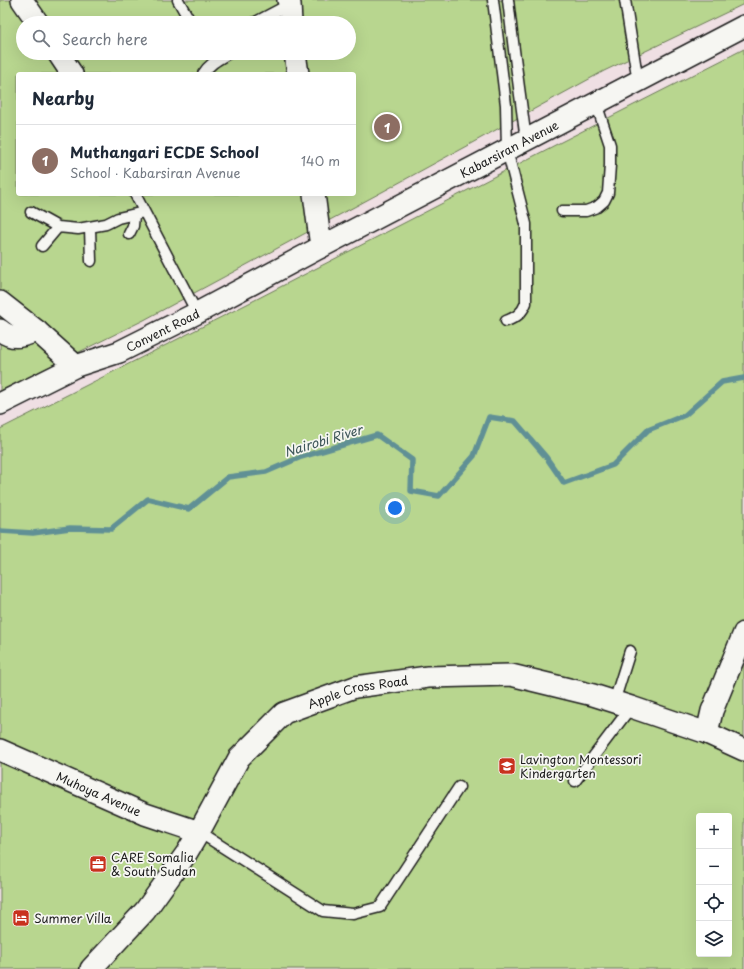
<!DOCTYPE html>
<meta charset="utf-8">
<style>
:root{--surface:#fff;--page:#f2f2f3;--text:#1f2937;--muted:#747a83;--line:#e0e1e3;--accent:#2563eb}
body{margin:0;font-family:"Playpen Sans",sans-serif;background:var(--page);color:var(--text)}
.controls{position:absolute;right:12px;bottom:12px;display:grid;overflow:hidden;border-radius:4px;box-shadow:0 4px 16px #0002}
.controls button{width:36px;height:36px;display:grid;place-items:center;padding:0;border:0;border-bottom:1px solid var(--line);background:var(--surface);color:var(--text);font:20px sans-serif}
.you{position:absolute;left:395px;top:508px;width:14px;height:14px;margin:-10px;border:3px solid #fff;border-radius:50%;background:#1a73e8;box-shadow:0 0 0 6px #1a73e833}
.badge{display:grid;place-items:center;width:26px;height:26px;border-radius:50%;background:var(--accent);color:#fff;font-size:13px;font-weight:700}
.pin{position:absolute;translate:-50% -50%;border:2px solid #fff;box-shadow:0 1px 4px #0006}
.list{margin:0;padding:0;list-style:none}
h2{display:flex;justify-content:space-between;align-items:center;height:52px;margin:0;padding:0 16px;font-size:17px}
h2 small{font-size:13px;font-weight:400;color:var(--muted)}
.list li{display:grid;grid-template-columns:26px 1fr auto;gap:12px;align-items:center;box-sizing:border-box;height:72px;padding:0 16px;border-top:1px solid var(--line)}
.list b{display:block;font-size:15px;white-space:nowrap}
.list p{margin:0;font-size:13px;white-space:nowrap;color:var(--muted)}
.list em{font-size:13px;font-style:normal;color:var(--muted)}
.icon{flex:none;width:22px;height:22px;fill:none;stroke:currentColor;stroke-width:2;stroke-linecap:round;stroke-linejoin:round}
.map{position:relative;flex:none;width:744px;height:969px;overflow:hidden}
.search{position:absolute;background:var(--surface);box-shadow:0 4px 16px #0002;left:16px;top:16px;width:340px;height:44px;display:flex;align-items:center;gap:10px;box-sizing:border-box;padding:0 14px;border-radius:22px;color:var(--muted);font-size:15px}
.panel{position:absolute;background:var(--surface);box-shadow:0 4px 16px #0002;left:16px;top:72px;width:340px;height:124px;border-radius:4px}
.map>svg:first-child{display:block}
.green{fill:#b8d68f;stroke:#6a7956;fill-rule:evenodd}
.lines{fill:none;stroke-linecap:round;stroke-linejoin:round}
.stream{stroke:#609095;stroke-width:5.5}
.service-casing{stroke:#1c1c1c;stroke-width:13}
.minor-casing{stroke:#1c1c1c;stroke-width:24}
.service{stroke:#f6f6f2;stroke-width:10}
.minor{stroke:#f6f6f2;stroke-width:21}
.labels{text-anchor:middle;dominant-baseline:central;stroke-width:3.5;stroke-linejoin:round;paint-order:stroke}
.street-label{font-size:12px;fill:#1c1c1c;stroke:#f6f6f2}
.poi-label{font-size:12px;fill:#1c1c1c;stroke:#f6f6f2;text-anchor:start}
.water-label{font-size:13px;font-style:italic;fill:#3e5659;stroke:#f6f6f2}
</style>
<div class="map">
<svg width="744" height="969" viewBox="0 0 744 969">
<rect width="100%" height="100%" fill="#efdfe3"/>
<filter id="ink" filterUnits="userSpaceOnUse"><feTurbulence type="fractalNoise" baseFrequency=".025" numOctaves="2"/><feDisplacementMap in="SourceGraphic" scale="8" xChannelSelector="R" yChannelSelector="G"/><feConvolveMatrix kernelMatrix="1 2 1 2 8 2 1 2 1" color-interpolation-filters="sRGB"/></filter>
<g filter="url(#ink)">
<!-- green -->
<path class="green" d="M0 0H744V4L604 71 382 192 144 320 0 391ZM23 23H349V53H23ZM18 74H354V194H18Z
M744 49V969H0V429L253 301 561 142ZM699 816H729V954H699Z"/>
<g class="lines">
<!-- stream -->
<path class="stream" d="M0 531 33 533 70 528 111 529 148 499 189 509 228 477 266 472 301 457 377 435 412 460 411 491 439 496 474 456 489 417 515 421 546 457 564 483 613 465 648 430 685 415 722 382 744 378"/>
<defs>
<path id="service" d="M178 0 191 23
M493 0 506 105 507 150 526 224V303C522 313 517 317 506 321
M508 0 514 50 526 140
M625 0 638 82
M254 23 290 4
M203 74C210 63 219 59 229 53
M135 194 197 313
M562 211H586L597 207 604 201 608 193 610 165V145L596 103
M31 212 58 227 78 229 106 224 118 218 144 212
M90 228 91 261
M129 234 133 226 134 215
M42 246 58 227
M614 702 630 651
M575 781 631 707
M199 832 323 911 353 914 380 907 459 787"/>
<g id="minor">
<path d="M22 0 38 23"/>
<path d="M288 0 290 4 291 23"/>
<path d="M58 53 72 74"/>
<path d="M295 53 298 74"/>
<path d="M314 194 321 247"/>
<path d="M0 302 37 331 76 366"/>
<path d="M0 330C14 341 22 336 37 331"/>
<path id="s1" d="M0 404 76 366 119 352 197 313 321 247 744 26"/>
<path d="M707 733 712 711 744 633"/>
<path id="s2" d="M0 750 145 814 199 832"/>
<path id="s3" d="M91 969 145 911 186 854 199 832 239 758 284 713 355 687 428 677 511 675 593 695 631 707 707 733 744 750"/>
</g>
</defs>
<!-- service casing -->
<use href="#service" class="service-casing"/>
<!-- minor casing -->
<use href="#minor" class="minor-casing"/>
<!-- service -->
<use href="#service" class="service"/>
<!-- minor -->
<use href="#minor" class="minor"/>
</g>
</g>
<!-- icons -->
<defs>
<symbol id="school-square" viewBox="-11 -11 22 22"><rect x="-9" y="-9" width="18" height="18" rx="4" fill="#c8321e" stroke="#f6f6f2"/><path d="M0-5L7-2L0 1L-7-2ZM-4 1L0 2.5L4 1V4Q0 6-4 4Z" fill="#fff"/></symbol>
<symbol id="office-square" viewBox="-11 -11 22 22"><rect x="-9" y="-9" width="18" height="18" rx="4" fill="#c8321e" stroke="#f6f6f2"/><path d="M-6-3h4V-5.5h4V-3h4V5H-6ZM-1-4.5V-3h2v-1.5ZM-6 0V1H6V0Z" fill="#fff"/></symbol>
<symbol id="hotel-square" viewBox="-11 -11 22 22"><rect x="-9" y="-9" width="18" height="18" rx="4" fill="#c8321e" stroke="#f6f6f2"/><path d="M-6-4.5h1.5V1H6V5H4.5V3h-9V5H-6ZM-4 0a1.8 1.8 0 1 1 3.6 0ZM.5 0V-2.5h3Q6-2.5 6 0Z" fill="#fff"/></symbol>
</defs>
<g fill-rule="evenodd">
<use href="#school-square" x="497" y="756" width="20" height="20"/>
<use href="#office-square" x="88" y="854" width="20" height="20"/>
<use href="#hotel-square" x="11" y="908" width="20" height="20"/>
</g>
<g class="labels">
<!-- street labels -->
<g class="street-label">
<text stroke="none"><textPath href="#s1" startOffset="570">Kabarsiran Avenue</textPath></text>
<text stroke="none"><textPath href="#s1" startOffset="179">Convent Road</textPath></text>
<text stroke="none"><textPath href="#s3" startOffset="400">Apple Cross Road</textPath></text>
<text stroke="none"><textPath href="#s2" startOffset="108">Muhoya Avenue</textPath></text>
</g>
<!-- poi labels -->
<g class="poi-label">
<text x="520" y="759">Lavington Montessori<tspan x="520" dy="14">Kindergarten</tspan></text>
<text x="111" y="857">CARE Somalia<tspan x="111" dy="14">&amp; South Sudan</tspan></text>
<text x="34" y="918">Summer Villa</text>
</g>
<!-- water labels -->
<g class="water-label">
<text transform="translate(323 440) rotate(-17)">Nairobi River</text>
</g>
</g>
</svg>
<div class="controls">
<button>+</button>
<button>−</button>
<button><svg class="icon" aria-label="locate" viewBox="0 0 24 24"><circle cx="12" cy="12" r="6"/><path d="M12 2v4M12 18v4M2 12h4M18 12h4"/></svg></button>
<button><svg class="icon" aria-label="layers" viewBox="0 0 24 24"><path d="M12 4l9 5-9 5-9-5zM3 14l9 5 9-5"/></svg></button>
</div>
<div class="you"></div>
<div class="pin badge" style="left:387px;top:127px;background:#8d6e63">1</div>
<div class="search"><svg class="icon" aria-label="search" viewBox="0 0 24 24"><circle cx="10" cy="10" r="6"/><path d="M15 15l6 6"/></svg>Search here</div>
<section class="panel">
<h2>Nearby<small></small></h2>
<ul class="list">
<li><span class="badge" style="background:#8d6e63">1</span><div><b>Muthangari ECDE School</b><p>School · Kabarsiran Avenue</p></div><em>140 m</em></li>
</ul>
</section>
</div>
